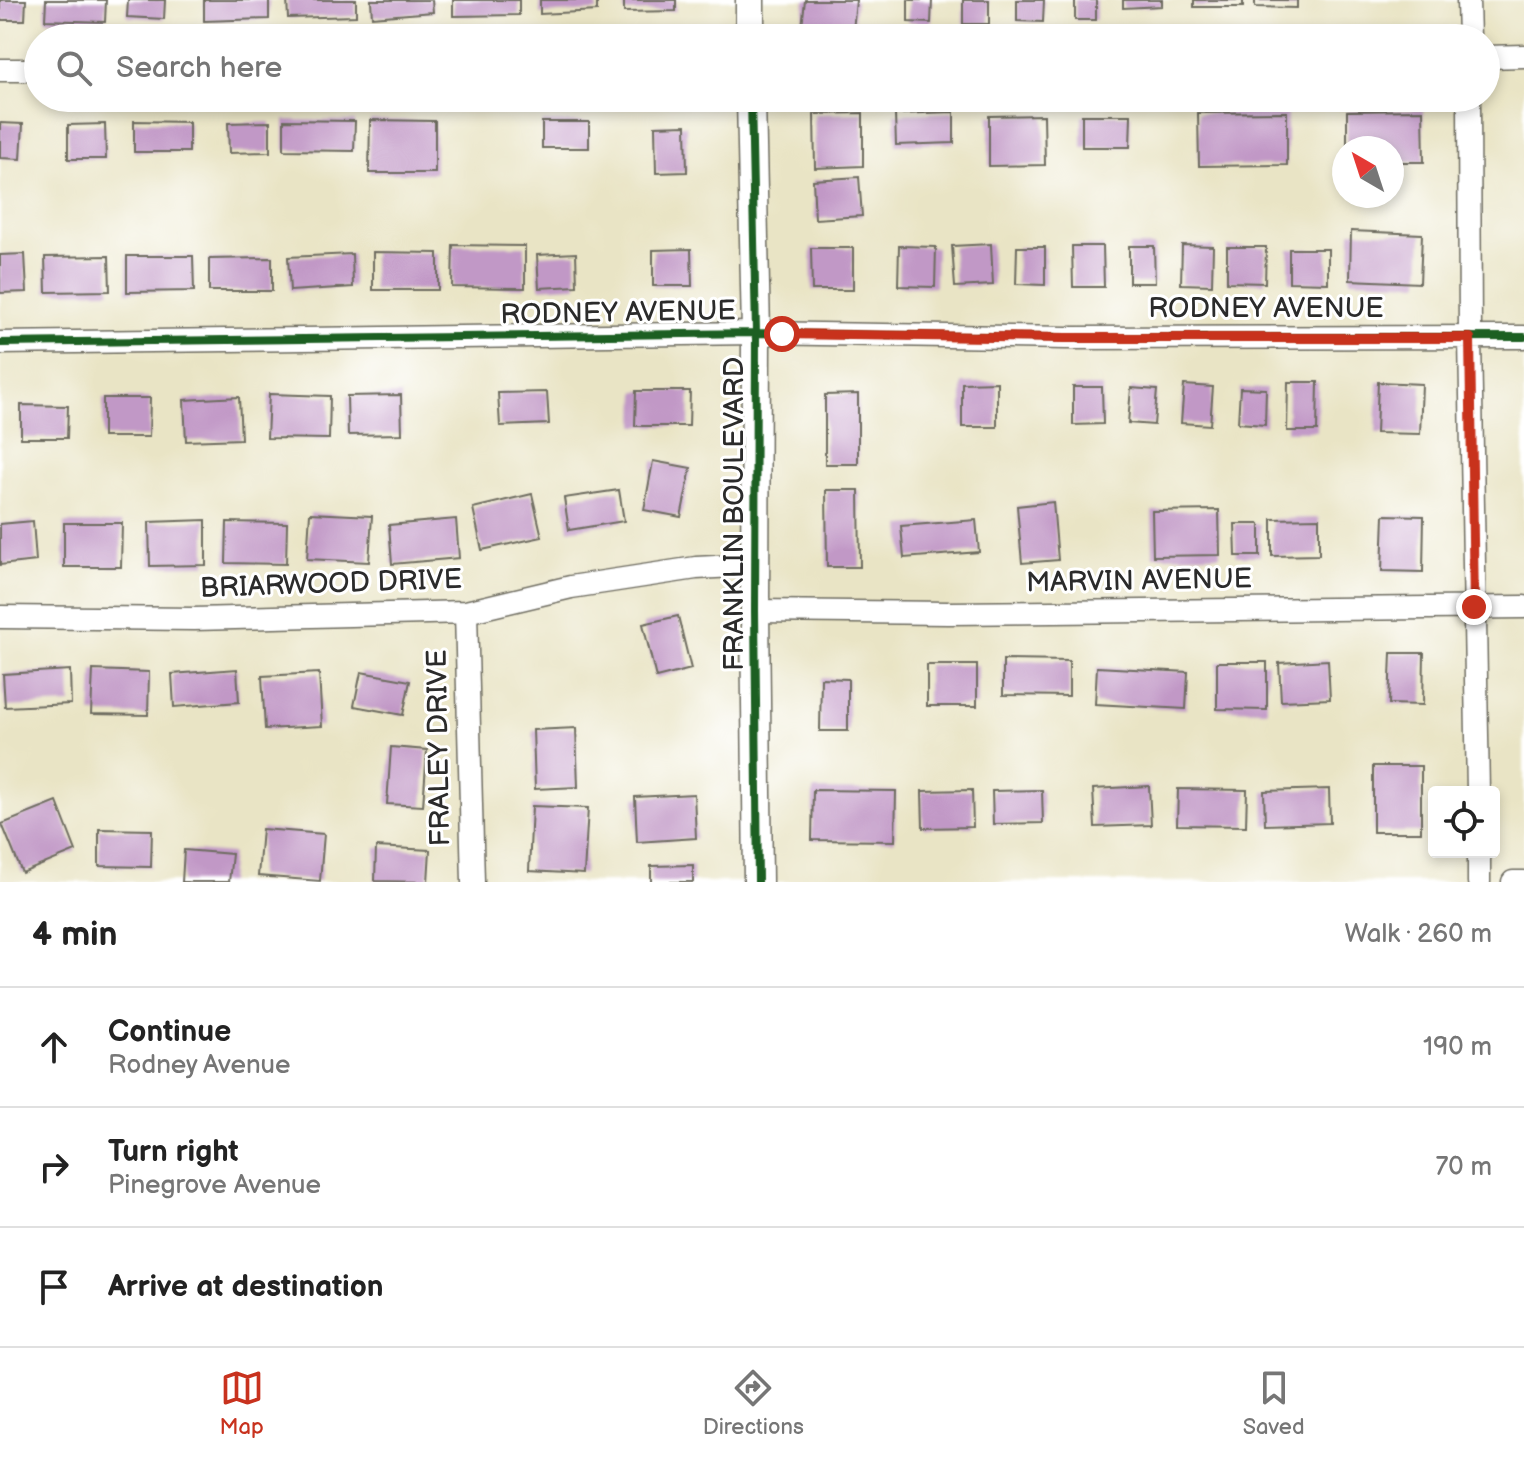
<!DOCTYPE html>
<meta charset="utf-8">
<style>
:root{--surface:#fff;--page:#f6f6f6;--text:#222;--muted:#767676;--line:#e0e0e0;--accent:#c8321e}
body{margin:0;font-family:"Balsamiq Sans",sans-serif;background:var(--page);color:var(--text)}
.controls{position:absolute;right:24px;bottom:24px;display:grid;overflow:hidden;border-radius:8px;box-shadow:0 4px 12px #0003}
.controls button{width:72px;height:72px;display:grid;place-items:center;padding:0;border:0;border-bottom:2px solid var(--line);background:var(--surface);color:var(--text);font:40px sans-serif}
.compass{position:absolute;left:1332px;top:136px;width:72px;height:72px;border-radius:50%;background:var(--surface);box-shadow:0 4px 12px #0003;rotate:321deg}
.stop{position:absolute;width:24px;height:24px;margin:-18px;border:6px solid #c8321e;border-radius:50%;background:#fff}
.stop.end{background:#c8321e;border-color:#fff;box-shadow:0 2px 8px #0008}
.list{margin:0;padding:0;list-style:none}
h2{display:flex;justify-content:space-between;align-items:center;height:104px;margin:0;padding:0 32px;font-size:34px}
h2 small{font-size:26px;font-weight:400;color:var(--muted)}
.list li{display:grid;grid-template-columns:52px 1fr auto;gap:24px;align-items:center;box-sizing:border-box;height:120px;padding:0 32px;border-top:2px solid var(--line)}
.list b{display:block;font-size:30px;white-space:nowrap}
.list p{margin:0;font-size:26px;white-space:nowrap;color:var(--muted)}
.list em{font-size:26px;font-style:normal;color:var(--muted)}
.icon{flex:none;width:44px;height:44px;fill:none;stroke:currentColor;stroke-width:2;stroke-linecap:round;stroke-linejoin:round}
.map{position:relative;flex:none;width:1524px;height:882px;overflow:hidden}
.search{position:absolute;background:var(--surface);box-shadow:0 4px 12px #0003;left:24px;right:24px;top:24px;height:88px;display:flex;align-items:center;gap:20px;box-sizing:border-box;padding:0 28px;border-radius:44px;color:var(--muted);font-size:30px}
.sheet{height:464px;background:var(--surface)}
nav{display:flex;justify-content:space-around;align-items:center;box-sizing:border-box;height:112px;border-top:2px solid var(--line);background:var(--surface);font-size:22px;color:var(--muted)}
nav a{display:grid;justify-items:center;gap:4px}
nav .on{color:var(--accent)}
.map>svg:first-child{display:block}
.building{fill:#c198c6}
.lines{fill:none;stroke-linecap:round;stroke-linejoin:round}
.minor-casing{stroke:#6e6c61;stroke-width:25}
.tertiary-casing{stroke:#6e6c61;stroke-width:31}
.minor{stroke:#fff;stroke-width:22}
.tertiary{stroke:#fff;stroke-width:28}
.cycleway-casing{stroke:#fff;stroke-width:13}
.cycleway{stroke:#1b5e20;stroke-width:8}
.route{stroke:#c8321e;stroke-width:10}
.labels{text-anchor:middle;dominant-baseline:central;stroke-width:6;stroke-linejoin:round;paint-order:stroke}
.street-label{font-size:28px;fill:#2b2b2b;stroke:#fff}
</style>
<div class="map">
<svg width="1524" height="882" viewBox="0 0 1524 882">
<rect width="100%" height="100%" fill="#fff"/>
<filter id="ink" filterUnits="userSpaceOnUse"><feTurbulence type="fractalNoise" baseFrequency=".0125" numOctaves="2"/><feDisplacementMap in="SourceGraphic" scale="16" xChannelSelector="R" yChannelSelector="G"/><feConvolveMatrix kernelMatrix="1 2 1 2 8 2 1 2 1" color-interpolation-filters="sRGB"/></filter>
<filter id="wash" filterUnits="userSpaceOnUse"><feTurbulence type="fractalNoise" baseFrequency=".006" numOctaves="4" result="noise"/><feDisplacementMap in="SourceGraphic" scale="32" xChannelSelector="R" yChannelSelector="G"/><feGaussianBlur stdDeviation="1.8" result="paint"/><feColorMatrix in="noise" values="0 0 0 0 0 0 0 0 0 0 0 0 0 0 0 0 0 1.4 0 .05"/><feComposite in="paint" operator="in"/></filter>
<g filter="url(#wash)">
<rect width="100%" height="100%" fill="#e9e4c5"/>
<g id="blocks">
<!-- building -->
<path class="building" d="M0 0H26L25 20H0Z
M46 0H106L105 22 45 20Z
M128 0H165L164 19 127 17Z
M204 0H269V19L204 21Z
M287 0H356V16L288 18Z
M371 0H432L433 12 372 17Z
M453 0H519V15L453 16Z
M540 0H597V11L540 14Z
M624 0H676V11L624 12Z
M805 0H856L853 31 802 27Z
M908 0H932L931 23 908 22Z
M963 0H989V24H963Z
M1017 0H1044L1043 22 1017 21Z
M1075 0H1096V20H1075Z
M1123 0H1162V6L1123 8Z
M1194 0H1243V7H1194Z
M1255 0H1297V8L1255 7Z
M1423 110 1424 162H1392V148H1347V111Z
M954 112V143L896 145 895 114Z
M1287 112V165L1199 166 1198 113Z
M863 113V166L815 168 814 114Z
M1044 115 1045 165 989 166V116Z
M1082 115H1131L1130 147H1082Z
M284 120 355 121 354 151 284 150Z
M370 120 435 121V173H369Z
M134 121 189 122V152H134Z
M270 122V152L229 153 228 123Z
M542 122H589V148H542Z
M0 123 23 124 21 159 0 158Z
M105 124 106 159H68V125Z
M686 125 687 172 656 173 655 126Z
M859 177 862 216 815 219 813 180Z
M1351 231 1422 234 1420 283 1350 280Z
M991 244 993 285 955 287 952 246Z
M453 245 525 246V288L452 287Z
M1182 245 1213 246 1212 285 1181 284Z
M899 246 936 247 935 287 898 286Z
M1072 246H1103L1104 287H1073Z
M1129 246H1154L1155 283H1129Z
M1017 247H1045V285L1016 284Z
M1227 247H1266L1265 283 1227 282Z
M811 248H853V290H812Z
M691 249 692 286H653V250Z
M1289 249H1328V283L1289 282Z
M373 252 438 253V290H373Z
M576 253 577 286 539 288 537 255Z
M25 254 27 292 0 293V255Z
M352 254 353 287 290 291 288 257Z
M109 256 110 291 46 292 45 257Z
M127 256H193L194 291 127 292Z
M272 258V291H209V259Z
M997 382V427H962V383Z
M1288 382H1318L1317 431H1287Z
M1378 382 1422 384 1420 434 1376 433Z
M1184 385 1213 387 1210 425 1181 423Z
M1073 387H1102L1103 424 1073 425Z
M1131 388 1157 390 1154 425 1128 423Z
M1240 388 1266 389 1265 425 1238 423Z
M636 391H690L689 426H635Z
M547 392 549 424 500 426 498 393Z
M269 394 330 396 329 439 267 438Z
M858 394V464H825V395Z
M401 395 402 434 348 435 347 396Z
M239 397 241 439 186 441 184 400Z
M103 398H150L149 437H103Z
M21 405 68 406 67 438H21Z
M653 461 691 468 681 517 644 510Z
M619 490 624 521 569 530 564 498Z
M826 490H859L860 567H827Z
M532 494 542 537 482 550 473 508Z
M1053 502 1058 560 1022 563 1017 506Z
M1219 510 1220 555 1153 556 1152 511Z
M310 513 372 516 369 562 307 559Z
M1384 515 1424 516 1423 572 1382 571Z
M1319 518V555L1272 556V519Z
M456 519 459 558 392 564 389 525Z
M206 520V565L150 566 149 522Z
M976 520 979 552 904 558 901 526Z
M33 521 36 561 0 565V524Z
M227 522 287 523 286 564 226 563Z
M64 523H122L121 567H64Z
M1235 524H1260V556H1236Z
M678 616 691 669 656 678 643 624Z
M1391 653H1424L1423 705 1389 704Z
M1003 660 1069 661V696L1003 695Z
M1328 660 1330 699 1281 701 1279 663Z
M1217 662H1267V710L1217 709Z
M927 665H977V706H927Z
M1097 667 1188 672 1186 709 1095 704Z
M237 669 239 702 174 707 172 674Z
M70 670 71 704 5 707 3 674Z
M93 670 149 672 148 715 91 714Z
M361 672 410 681 403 715 354 706Z
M319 673 322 726 265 729 262 676Z
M821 678 848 679V731H820Z
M576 728 578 787 535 789 533 730Z
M391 747 427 750 423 806 387 804Z
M1373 766H1421V832H1373Z
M1149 786 1151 825 1095 827 1093 789Z
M1178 789 1247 790 1246 826 1177 825Z
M1329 789 1330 823 1265 825 1264 791Z
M813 790 896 791 895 841 812 840Z
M972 790 973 827 923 828 922 791Z
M1042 790 1043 823 993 824 992 791Z
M694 794 696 838 637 842 635 797Z
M57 802 76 851 22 873 2 824Z
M532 806 588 808 584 874 529 871Z
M99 829 152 830 151 867 99 866Z
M262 829 324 834 320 881 258 876Z
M376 847 430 850 428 882 375 881Z
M184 850 232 854 229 882H182Z
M693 865V882H651V866Z"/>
</g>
</g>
<g filter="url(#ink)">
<use href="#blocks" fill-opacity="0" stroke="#6e6c61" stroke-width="2"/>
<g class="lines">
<defs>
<path id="minor" d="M1468 0 1469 38
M1486 57 1524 56
M0 70H38
M1469 98 1470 338 1478 792
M0 343 756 333 1066 338 1524 337
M755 611 949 613 1524 607
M466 612 473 882
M0 617 194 619 466 612 571 587 696 568 755 565
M1479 852V882
M1513 882H1524"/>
<path id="tertiary" d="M750 38V0
M751 98 756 333 755 611 758 882"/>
</defs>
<!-- minor casing -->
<use href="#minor" class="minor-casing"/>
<!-- tertiary casing -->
<use href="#tertiary" class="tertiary-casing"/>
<!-- minor -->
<use href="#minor" class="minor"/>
<!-- tertiary -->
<use href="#tertiary" class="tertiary"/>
<defs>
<path id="cycleway" d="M751 98 756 333 755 611 758 882
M0 343 756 333 1066 338 1524 337"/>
</defs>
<!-- cycleway casing -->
<use href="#cycleway" class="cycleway-casing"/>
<!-- cycleway -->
<use href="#cycleway" class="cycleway"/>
</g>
</g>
<g class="lines" filter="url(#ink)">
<!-- route -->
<path class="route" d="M782 334 1066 338H1470L1474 607"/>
</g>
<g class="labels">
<!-- street labels -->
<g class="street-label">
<text x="1266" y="308">RODNEY AVENUE</text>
<text transform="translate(618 313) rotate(-1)">RODNEY AVENUE</text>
<text transform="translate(734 514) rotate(-90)">FRANKLIN BOULEVARD</text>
<text transform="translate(1139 581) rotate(-1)">MARVIN AVENUE</text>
<text transform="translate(331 584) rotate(-2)">BRIARWOOD DRIVE</text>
<text transform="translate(439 748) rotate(-91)">FRALEY DRIVE</text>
</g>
</g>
</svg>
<div class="controls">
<button><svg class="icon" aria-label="locate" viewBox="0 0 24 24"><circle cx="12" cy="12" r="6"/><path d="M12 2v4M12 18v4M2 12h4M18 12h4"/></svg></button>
</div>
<svg class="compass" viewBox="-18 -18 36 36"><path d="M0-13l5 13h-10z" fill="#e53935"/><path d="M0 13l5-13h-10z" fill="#767676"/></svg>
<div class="stop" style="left:782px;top:334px"></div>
<div class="stop end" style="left:1474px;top:607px"></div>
<div class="search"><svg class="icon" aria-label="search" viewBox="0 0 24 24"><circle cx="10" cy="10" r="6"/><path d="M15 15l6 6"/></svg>Search here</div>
</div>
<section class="sheet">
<h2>4 min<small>Walk · 260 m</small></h2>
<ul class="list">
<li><svg class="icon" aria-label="ahead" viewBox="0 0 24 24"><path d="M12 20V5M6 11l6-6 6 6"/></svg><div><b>Continue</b><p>Rodney Avenue</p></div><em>190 m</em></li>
<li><svg class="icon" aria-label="right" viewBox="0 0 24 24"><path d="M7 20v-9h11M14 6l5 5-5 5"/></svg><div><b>Turn right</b><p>Pinegrove Avenue</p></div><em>70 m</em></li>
<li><svg class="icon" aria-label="arrive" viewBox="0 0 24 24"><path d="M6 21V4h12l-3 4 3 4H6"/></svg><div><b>Arrive at destination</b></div></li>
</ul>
</section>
<nav>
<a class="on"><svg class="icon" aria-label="map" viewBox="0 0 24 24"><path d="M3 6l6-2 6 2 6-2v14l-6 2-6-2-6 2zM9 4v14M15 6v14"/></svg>Map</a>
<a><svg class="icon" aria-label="directions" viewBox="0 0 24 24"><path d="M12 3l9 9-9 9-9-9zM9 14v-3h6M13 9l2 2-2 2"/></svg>Directions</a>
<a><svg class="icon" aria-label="saved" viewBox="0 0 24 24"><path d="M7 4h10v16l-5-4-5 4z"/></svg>Saved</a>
</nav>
